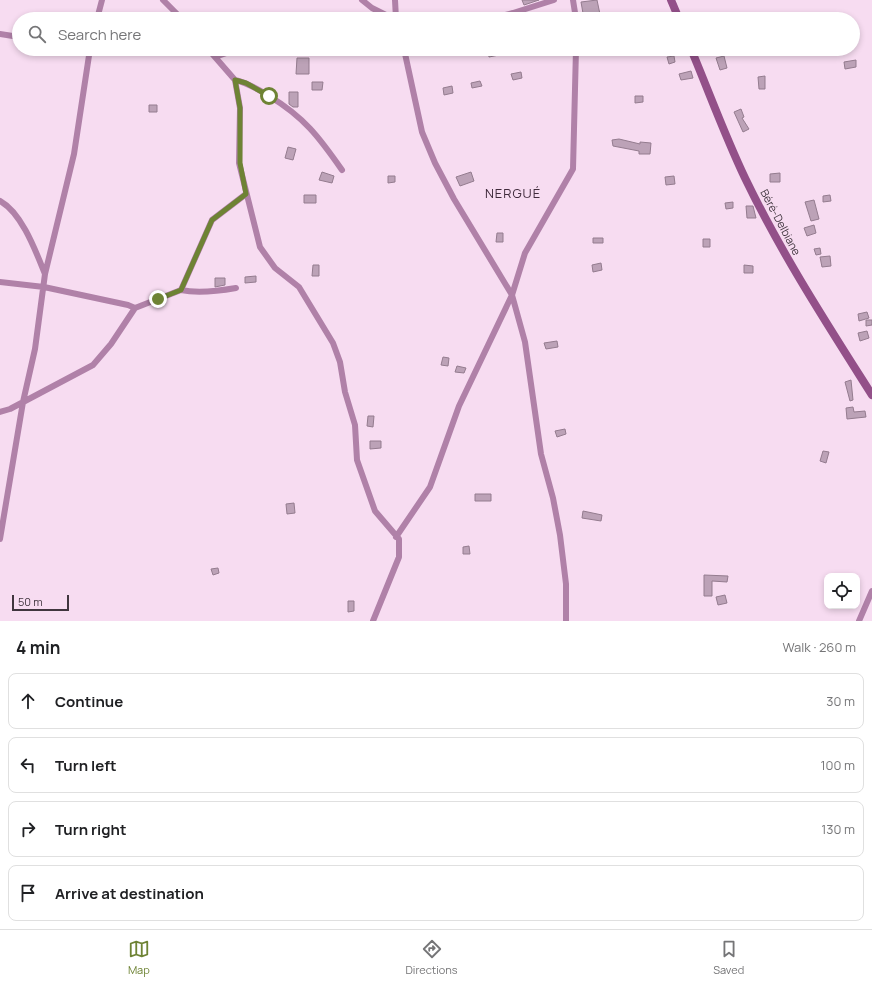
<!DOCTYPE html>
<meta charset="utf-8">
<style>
:root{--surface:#fff;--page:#f2f2f2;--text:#202124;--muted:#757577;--line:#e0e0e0;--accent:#6e8334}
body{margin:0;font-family:Manrope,sans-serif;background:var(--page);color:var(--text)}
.controls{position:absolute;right:12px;bottom:12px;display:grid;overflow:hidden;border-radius:8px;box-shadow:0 2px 6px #0003}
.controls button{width:36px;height:36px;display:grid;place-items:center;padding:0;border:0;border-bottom:1px solid var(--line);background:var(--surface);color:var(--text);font:20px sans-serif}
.scale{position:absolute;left:12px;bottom:10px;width:57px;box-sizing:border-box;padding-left:4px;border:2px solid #40353e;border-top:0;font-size:11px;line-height:14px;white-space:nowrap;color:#40353e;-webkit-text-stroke:3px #f7dcf1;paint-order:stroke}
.stop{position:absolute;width:12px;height:12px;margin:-9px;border:3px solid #6e8334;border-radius:50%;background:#fff}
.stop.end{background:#6e8334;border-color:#fff;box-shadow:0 1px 4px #0008}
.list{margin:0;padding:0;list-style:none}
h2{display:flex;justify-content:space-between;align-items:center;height:52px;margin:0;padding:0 16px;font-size:17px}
h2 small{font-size:13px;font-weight:400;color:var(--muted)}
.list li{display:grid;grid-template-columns:26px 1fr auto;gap:12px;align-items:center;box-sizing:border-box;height:56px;margin:0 8px 8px;padding:0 8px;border:1px solid var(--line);border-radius:8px}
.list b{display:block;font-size:15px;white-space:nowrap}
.list em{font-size:13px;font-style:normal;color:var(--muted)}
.icon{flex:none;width:22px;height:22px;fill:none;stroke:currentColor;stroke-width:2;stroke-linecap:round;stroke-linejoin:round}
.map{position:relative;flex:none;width:872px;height:621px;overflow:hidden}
.search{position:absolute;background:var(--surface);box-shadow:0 2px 6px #0003;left:12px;right:12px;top:12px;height:44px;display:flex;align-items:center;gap:10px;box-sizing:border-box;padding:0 14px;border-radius:22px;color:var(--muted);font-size:15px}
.sheet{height:308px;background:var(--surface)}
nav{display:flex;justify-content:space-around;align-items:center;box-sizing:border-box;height:56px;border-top:1px solid var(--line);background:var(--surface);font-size:11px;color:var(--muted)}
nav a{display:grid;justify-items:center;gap:2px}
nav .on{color:var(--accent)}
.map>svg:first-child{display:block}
.building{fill:#bca2b7;stroke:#947c8f}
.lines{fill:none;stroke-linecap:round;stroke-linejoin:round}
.street{stroke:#b081a8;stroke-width:6}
.secondary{stroke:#935089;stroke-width:8}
.route{stroke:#6e8334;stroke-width:5}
.labels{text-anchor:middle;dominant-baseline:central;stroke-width:3.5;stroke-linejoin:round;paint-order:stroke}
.street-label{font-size:11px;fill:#40353e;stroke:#f7dcf1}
.quarter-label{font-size:13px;letter-spacing:1px;fill:#402b3c;stroke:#f7dcf1}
</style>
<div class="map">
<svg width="872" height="621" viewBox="0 0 872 621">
<rect width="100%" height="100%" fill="#f7dcf1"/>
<!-- building -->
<path class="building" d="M522 0H539L524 5Z
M597 0 601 19H584L581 2Z
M498 50 499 55 489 57 488 52Z
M674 56 675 62 669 64 667 57Z
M724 56 727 68 720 70 716 58Z
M297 58H309V74H296Z
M856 60V67L845 69 844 62Z
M691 71 693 78 681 80 679 74Z
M521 72 522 78 513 80 511 74Z
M765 76V89H759L758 77Z
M480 81 482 86 472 88 471 83Z
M312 82H323L322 90H312Z
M452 86 453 93 444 95 443 88Z
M289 92H298V107H293L289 104Z
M635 96H643V102L635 103Z
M149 105H157V112H149Z
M741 109 744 117 742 118 749 129 743 132 734 112Z
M619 139 640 144V142L651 143 650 154H639V151L613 146 612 140Z
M288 147 296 149 293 160 285 158Z
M322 172 334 176 332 183 319 180Z
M471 172 474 181 460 186 456 177Z
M780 173V182H770V174Z
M388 176H395V182L388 183Z
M674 176 675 184 666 185 665 177Z
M304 195H316V203H304Z
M830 195 831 201 823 202V196Z
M814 200 819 219 811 221 805 202Z
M733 202V208L726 209 725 203Z
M746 206H753L756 218H747Z
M814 225 816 233 807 236 804 228Z
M497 233H503V242H496Z
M593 238H603V243H593Z
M703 239H710V247H703Z
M820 248 821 254 816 255 814 249Z
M830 256 831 266 822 267 820 257Z
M601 263 602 270 593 272 592 265Z
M313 265H319V276H312Z
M744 265 753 266V273H744Z
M256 276V282L245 283V277Z
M215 278H225V285L215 287Z
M867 312 869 318 859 321 858 314Z
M866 320H872V325L866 326Z
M867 331 869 338 860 341 858 333Z
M557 341 558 347 546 349 544 343Z
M443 357 449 358 448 366 441 365Z
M457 366 466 368 464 373 455 372Z
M851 380 853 400 850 401 845 382Z
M853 407 854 412 865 411 866 417 847 419 846 408Z
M368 416H374L373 427 367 426Z
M565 429 566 434 557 437 555 431Z
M370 441H381V448L370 449Z
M823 451 829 452 826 463 820 461Z
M475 494H491V501H475Z
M294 503 295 513 287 514 286 504Z
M583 511 602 515 601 521 582 518Z
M469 546 470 554H463V547Z
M218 568 219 573 213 575 211 569Z
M704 575 728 576 727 582 712 581V596H704Z
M725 595 727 603 718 605 716 597Z
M348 601H354V611L348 612Z"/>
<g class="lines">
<!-- street -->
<path class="street" d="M163 0 182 19
M362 0 372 8 394 19
M395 0 396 19
M573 0 576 19
M97 19 102 0
M489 19 513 13 554 0
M0 34 19 37
M78 49 90 51
M208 49 235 80 240 108 239 163 260 247 275 268 299 287 333 343 340 362 345 392 355 425 357 460 375 511 399 539V557L373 621
M404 49 422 132 435 163 454 199 512 295 525 342 541 454 553 498 560 535 566 584V621
M215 57 238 49
M235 80C248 83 258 89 269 96 304 117 319 137 342 170
M0 201C22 213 36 252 45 274
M0 282 44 287 128 305 135 308
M181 290 212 220 246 194
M0 412 10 409 93 365 111 344 135 308 181 290C199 294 219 291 236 288
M396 537 430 487 459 406 512 295 525 253 573 169 576 49
M0 539 23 402 35 349 45 274 74 154 90 49
M859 621 872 591"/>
<!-- secondary -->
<path class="secondary" d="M671 0 679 19
M691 49C709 92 725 136 745 178 781 253 827 324 872 395"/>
</g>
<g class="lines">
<!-- route -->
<path class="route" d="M158 299 181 290 212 220 246 194 240 163V108L235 80 246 83 269 96"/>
</g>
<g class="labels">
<!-- street labels -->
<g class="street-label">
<text transform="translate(781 222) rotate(62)">Béré-Delbiane</text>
</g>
<!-- quarter labels -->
<g class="quarter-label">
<text x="513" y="193">NERGUÉ</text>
</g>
</g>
</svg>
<div class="controls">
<button><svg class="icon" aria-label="locate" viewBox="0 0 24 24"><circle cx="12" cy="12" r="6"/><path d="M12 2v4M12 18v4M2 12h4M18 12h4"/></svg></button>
</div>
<div class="scale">50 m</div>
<div class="stop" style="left:269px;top:96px"></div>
<div class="stop end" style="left:158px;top:299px"></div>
<div class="search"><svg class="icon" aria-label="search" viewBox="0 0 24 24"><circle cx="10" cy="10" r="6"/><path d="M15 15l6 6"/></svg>Search here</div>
</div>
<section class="sheet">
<h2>4 min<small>Walk · 260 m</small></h2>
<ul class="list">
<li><svg class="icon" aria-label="ahead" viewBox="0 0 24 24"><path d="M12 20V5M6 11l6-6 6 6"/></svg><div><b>Continue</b></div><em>30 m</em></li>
<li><svg class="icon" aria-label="left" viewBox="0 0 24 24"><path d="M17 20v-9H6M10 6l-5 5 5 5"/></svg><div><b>Turn left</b></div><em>100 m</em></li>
<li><svg class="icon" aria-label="right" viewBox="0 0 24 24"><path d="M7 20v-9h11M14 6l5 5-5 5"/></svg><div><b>Turn right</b></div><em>130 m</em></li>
<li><svg class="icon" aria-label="arrive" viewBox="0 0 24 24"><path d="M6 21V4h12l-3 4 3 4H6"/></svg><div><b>Arrive at destination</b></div></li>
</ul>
</section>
<nav>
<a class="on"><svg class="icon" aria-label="map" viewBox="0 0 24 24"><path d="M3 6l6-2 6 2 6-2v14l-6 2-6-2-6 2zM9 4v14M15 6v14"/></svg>Map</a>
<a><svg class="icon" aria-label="directions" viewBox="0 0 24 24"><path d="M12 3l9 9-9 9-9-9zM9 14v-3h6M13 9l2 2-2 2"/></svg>Directions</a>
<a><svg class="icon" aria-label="saved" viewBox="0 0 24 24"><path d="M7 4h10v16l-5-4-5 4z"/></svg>Saved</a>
</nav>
